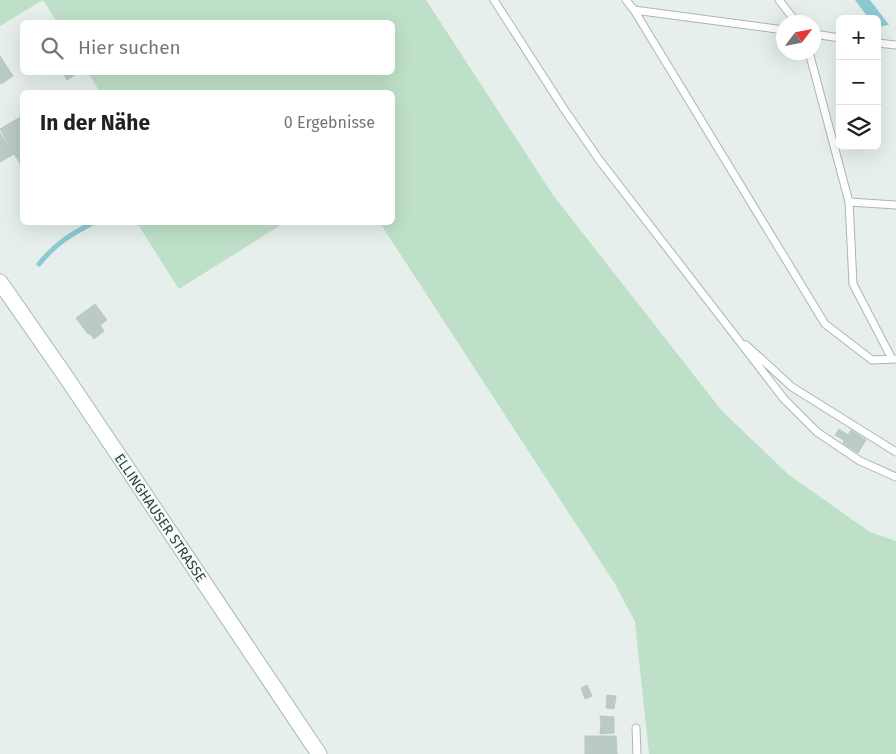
<!DOCTYPE html>
<html lang="de">
<meta charset="utf-8">
<style>
:root{--surface:#fff;--page:#f6f6f6;--text:#202124;--muted:#757577;--line:#e0e0e0}
body{margin:0;font-family:"Fira Sans",sans-serif;background:var(--page);color:var(--text)}
.controls{position:absolute;right:15px;top:15px;display:grid;overflow:hidden;border-radius:8px;box-shadow:0 5px 20px #0002}
.controls button{width:45px;height:45px;display:grid;place-items:center;padding:0;border:0;border-bottom:1px solid var(--line);background:var(--surface);color:var(--text);font:25px sans-serif}
.compass{position:absolute;left:776px;top:15px;width:45px;height:45px;border-radius:50%;background:var(--surface);box-shadow:0 5px 20px #0002;rotate:58deg}
.list{margin:0;padding:0;list-style:none}
h2{display:flex;justify-content:space-between;align-items:center;height:65px;margin:0;padding:0 20px;font-size:21px}
h2 small{font-size:16px;font-weight:400;color:var(--muted)}
.icon{flex:none;width:28px;height:28px;fill:none;stroke:currentColor;stroke-width:2;stroke-linecap:round;stroke-linejoin:round}
.map{position:relative;flex:none;width:896px;height:754px;overflow:hidden}
.search{position:absolute;background:var(--surface);box-shadow:0 5px 20px #0002;left:20px;top:20px;width:375px;height:55px;display:flex;align-items:center;gap:12px;box-sizing:border-box;padding:0 18px;border-radius:8px;color:var(--muted);font-size:19px}
.panel{position:absolute;background:var(--surface);box-shadow:0 5px 20px #0002;left:20px;top:90px;width:375px;height:135px;border-radius:8px}
.map>svg:first-child{display:block}
.green{fill:#bfe0c8}
.water{fill:#8ec9d4}
.lines{fill:none;stroke-linecap:round;stroke-linejoin:round}
.stream{stroke:#8ec9d4;stroke-width:5}
.building{fill:#bbcac4;stroke:#b8c9c2}
.service-casing{stroke:#a8b8b2;stroke-width:9}
.secondary-casing{stroke:#a4bbb3;stroke-width:17}
.service{stroke:#fff;stroke-width:7}
.secondary{stroke:#fff;stroke-width:15}
.labels{text-anchor:middle;dominant-baseline:central;stroke-width:4;stroke-linejoin:round;paint-order:stroke}
.street-label{font-size:14px;fill:#24423a;stroke:#f7fbf9}
</style>
<div class="map">
<svg width="896" height="754" viewBox="0 0 896 754">
<rect width="100%" height="100%" fill="#e6efeb"/>
<!-- green -->
<path class="green" d="M0 0H426L553 195 722 411 789 475 870 532 896 541V754H649L635 622 615 584 380 223 392 222V92H100L88 73 392 72V22H57L43 0 0 26Z
M137 223H284L179 289Z"/>
<!-- water -->
<path class="water" d="M855 0H870L889 25 877 27V19H869Z"/>
<g class="lines">
<!-- stream -->
<path class="stream" d="M39 264C56 243 70 235 94 222"/>
</g>
<!-- building -->
<path class="building" d="M0 56 13 76 1 84 0 81Z
M62 72H79L67 80Z
M22 116V152L16 157 0 129Z
M0 133 14 154 0 162Z
M22 152V167L16 157Z
M95 304 107 320 88 334 76 318Z
M100 325 104 331 94 339 89 333Z
M839 429 848 435 851 430 866 440 858 453 843 443 844 440 835 435Z
M587 685 592 696 585 699 581 688Z
M607 695 616 696 614 709 606 708Z
M600 716 614 717V725H601Z
M601 725H614V733L600 734Z
M585 736H616L617 754H585Z"/>
<g class="lines">
<defs>
<path id="service" d="M494 0 564 109 600 161 784 399 817 432 860 461 896 477
M626 0 634 10 784 30
M779 0 796 22
M634 10 825 324 872 360 896 359
M814 34 840 38
M877 43 896 45
M809 52 849 202 853 284 892 359
M849 202 896 205
M746 345 792 387 896 452
M636 728 637 754"/>
<path id="secondary" d="M0 282 64 374 319 754"/>
</defs>
<!-- service casing -->
<use href="#service" class="service-casing"/>
<!-- secondary casing -->
<use href="#secondary" class="secondary-casing"/>
<!-- service -->
<use href="#service" class="service"/>
<!-- secondary -->
<use href="#secondary" class="secondary"/>
</g>
<g class="labels">
<!-- street labels -->
<g class="street-label">
<text transform="translate(160 518) rotate(56)">ELLINGHAUSER STRASSE</text>
</g>
</g>
</svg>
<div class="controls">
<button>+</button>
<button>−</button>
<button><svg class="icon" aria-label="layers" viewBox="0 0 24 24"><path d="M12 4l9 5-9 5-9-5zM3 14l9 5 9-5"/></svg></button>
</div>
<svg class="compass" viewBox="-18 -18 36 36"><path d="M0-13l5 13h-10z" fill="#e53935"/><path d="M0 13l5-13h-10z" fill="#757577"/></svg>
<div class="search"><svg class="icon" aria-label="search" viewBox="0 0 24 24"><circle cx="10" cy="10" r="6"/><path d="M15 15l6 6"/></svg>Hier suchen</div>
<section class="panel">
<h2>In der Nähe<small>0 Ergebnisse</small></h2>
<ul class="list">
</ul>
</section>
</div>
